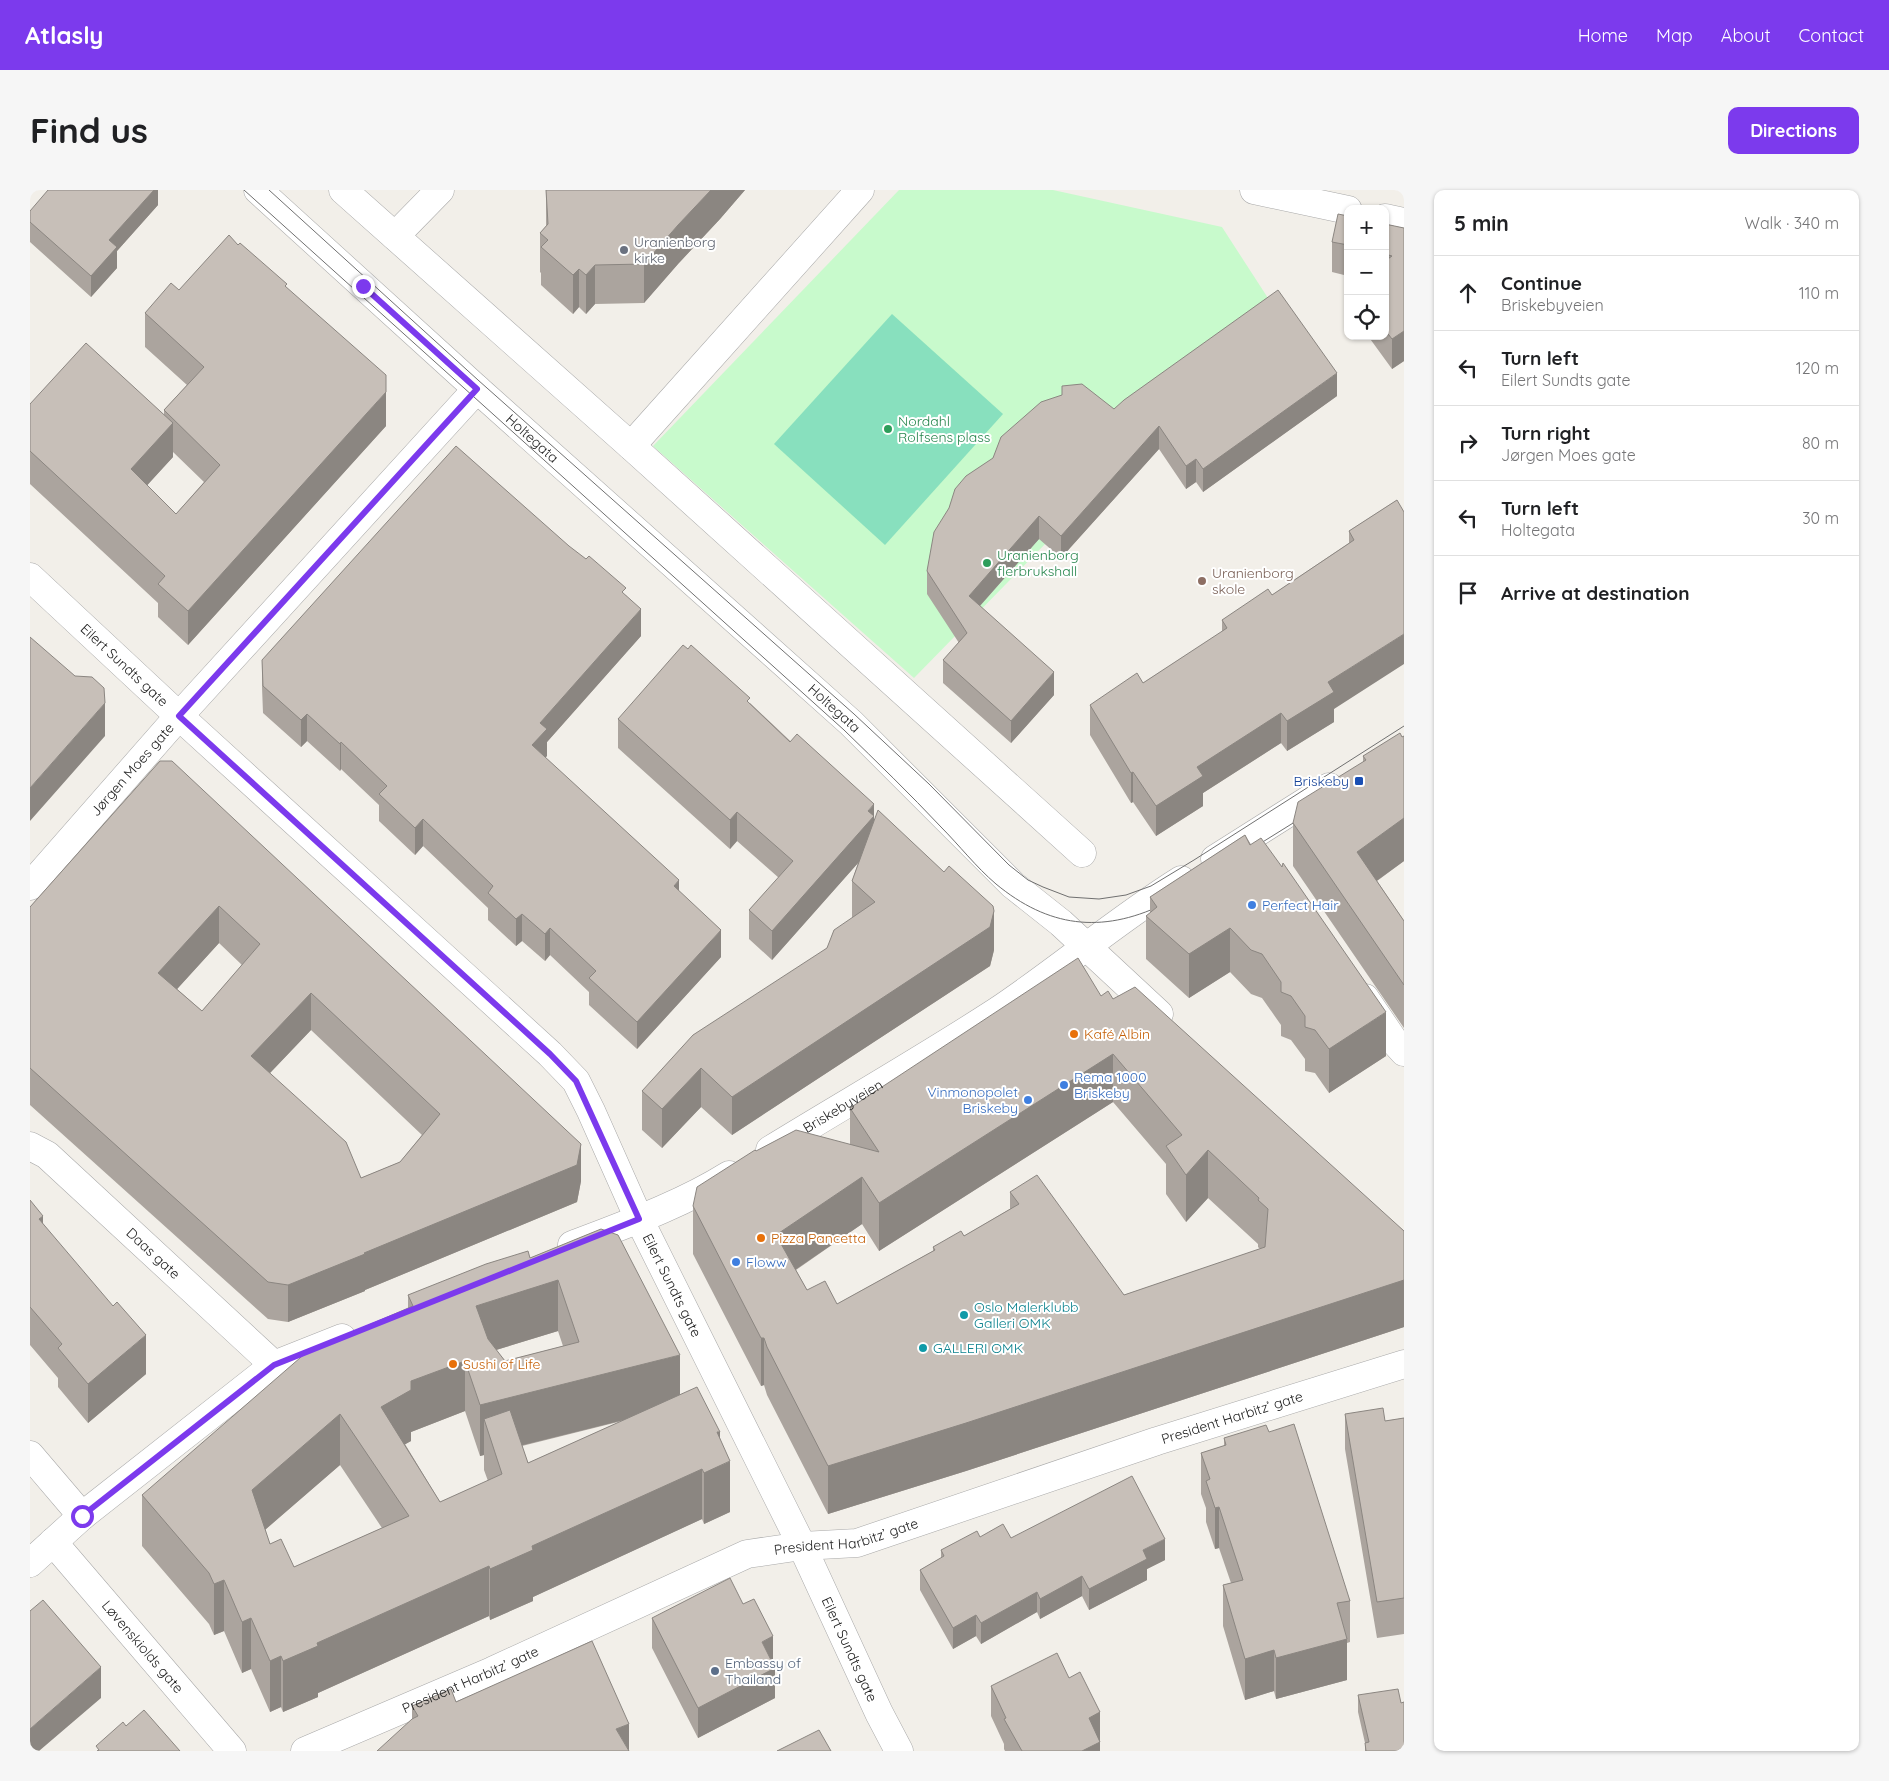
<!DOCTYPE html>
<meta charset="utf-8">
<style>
:root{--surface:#fff;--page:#f6f6f6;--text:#202124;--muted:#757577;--line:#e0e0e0;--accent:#7c3aed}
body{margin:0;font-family:Quicksand,sans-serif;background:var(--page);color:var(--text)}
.controls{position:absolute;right:15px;top:15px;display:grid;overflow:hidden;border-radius:10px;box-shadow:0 1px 4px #0004}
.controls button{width:45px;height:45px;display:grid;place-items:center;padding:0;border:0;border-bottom:1px solid var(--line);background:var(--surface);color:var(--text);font:25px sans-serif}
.stop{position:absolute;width:15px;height:15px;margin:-11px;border:4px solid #7c3aed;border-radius:50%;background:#fff}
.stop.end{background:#7c3aed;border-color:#fff;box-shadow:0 1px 5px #0008}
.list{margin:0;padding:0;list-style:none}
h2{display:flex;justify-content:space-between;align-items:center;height:65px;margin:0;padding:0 20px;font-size:21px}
h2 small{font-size:16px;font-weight:400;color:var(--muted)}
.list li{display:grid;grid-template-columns:32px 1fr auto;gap:15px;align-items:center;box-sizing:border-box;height:75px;padding:0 20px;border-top:1px solid var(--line)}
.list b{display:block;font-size:19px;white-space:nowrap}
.list p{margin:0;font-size:16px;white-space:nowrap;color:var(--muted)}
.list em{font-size:16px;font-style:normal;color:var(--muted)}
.icon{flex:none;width:28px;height:28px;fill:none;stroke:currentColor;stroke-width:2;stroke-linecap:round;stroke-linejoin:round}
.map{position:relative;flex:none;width:1374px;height:1561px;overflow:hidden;border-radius:10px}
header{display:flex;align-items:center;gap:30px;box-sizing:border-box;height:70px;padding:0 25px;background:var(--accent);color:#fff}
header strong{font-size:24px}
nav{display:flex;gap:28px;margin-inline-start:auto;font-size:18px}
.intro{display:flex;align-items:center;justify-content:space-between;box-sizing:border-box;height:120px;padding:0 30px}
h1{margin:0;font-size:35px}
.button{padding:12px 22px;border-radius:10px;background:var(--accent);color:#fff;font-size:18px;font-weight:700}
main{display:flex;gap:30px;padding:0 30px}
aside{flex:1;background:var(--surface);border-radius:10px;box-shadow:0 1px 4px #0004}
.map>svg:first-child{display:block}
.park{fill:#c8facc}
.pitch{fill:#88e0be}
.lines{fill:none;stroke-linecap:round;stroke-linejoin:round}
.minor-casing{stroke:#a9a9a9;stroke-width:29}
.tertiary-casing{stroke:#a9a9a9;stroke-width:29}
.minor{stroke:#fff;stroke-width:28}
.tertiary{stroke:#fff;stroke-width:28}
.tram{stroke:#707070;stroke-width:1}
.wall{fill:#aba49e;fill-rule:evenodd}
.shaded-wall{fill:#8b8681}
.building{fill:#c7bfb8;stroke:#8b8681;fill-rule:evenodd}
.route{stroke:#7c3aed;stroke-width:6}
.worship-dot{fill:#6b7280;stroke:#fff;stroke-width:2}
.leisure-dot{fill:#2e9e5b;stroke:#fff;stroke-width:2}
.education-dot{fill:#8d6e63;stroke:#fff;stroke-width:2}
.transit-dot{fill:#1a4fb4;stroke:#fff;stroke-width:2}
.shop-dot{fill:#3f7fe0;stroke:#fff;stroke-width:2}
.food-dot{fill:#e8710a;stroke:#fff;stroke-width:2}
.culture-dot{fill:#0f9aa8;stroke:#fff;stroke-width:2}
.service-dot{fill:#5c6f8a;stroke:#fff;stroke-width:2}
.labels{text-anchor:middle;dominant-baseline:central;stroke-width:4;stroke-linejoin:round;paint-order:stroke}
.worship-label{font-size:14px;fill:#5b616d;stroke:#fff;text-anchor:start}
.leisure-label{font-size:14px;fill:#27864d;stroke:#fff;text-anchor:start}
.street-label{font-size:14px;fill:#222;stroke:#fff}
.education-label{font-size:14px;fill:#785e54;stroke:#fff;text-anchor:start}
.transit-label{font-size:14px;fill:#164399;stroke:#fff;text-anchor:end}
.shop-label{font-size:14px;fill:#366cbe;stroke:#fff;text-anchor:start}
.food-label{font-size:14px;fill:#c56008;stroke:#fff;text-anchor:start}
.culture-label{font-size:14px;fill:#0d838f;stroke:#fff;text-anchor:start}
.service-label{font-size:14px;fill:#4e5e75;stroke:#fff;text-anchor:start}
</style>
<header>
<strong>Atlasly</strong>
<nav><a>Home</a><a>Map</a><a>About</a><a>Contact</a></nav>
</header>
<div class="intro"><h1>Find us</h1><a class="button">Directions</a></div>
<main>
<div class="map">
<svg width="1374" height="1561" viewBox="0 0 1374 1561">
<rect width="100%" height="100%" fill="#f2efe9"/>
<!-- park -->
<path class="park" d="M869 0H1023L1192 37 1245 119 884 488 623 256Z"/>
<!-- pitch -->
<path class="pitch" d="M862 124 973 224 855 355 744 254Z"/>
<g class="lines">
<defs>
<g id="minor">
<path id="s1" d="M228 0 447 199 821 533 983 695 1031 733 1129 824"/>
<path d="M313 0 601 256 1052 663"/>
<path d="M1224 0 1318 20"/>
<path d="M1355 28 1374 32"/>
<path d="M365 46 410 0"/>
<path d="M601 256 830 0"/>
<path id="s2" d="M0 387 149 526 520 864 546 891 561 921 609 1029 772 1356 849 1523 869 1561"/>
<path d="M1185 669 1299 597"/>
<path id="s3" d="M0 696 149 526 447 199"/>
<path d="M1335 808 1364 851 1374 862"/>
<path id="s4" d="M0 956 17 965 244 1175"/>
<path id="s5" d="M740 960C815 914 892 870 966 822 1029 780 1087 730 1151 690"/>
<path d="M542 1055C594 1035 651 1015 699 985"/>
<path d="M52 1326 244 1175 312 1148"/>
<path id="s6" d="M23 1352 202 1561"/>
<path id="s7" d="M275 1561 462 1481 717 1364 772 1356 827 1353 1127 1251 1374 1174"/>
</g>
<path id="tertiary" d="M0 1265 52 1326 0 1373"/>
</defs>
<!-- minor casing -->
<use href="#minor" class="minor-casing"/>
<!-- tertiary casing -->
<use href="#tertiary" class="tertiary-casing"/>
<!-- minor -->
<use href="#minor" class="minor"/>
<!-- tertiary -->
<use href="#tertiary" class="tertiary"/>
<!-- tram -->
<path class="tram" d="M214 0 814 540C847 572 880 604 911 637 929 655 946 677 966 694 1018 737 1071 744 1132 715
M239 0 448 190 824 524 899 594 979 675 998 690 1013 697 1039 707 1069 709 1096 705 1121 696 1164 670 1374 536
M1223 658 1276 625"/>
</g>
<!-- wall -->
<path class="wall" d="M128 0V15L87 61V78L61 107 0 52V21Z
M516 0H715L690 29 648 74 614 113 565 114 556 124 549 117 543 124 511 95V83L510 82V43L516 36Z
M1318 26V86L1302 82V52Z
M1355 34 1374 38V171L1362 179 1338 146H1355Z
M208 55 257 98 356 236 158 455 128 427V413L0 294V214L134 225V220L157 195 115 157V123L149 100ZM143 262 174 292 146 324 117 295 143 267Z
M1307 206 1173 302 1166 292 1156 299 1129 259 1031 368 1009 349 950 416 1024 505 981 553 913 493V470L929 453 897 404V381L1084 219Z
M1367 310 1304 519V532L1257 561 1251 553 1173 603V616L1126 646 1103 612 1101 613 1060 545V515L1113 493 1192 442V430L1242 405 1319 353V341Z
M596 405 611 446 517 552V566L515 567 649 701 691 767 607 859 559 815V802L520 765 515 771 492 751 486 756 458 730V718L393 656 385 665 349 631V615L311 579 310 581 277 551 271 557 233 523 232 497V470Z
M720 513 844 630 964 760 960 776 702 945 671 917 632 958 612 940V901L797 758 822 728V691L828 673 742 770 719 749V720L749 688 707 651 700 659 588 558V529Z
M1374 546V671L1347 691 1374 731V838L1263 676V633L1333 572V566Z
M130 571 551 991 547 1012 335 1100V1101L258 1132 238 1129 0 915V717ZM189 753 212 775 172 821 147 799ZM281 840 392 945 370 972 331 988 240 883Z
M1215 645 1356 866 1299 903 1285 883 1275 881V869L1261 850 1251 846V835L1232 808 1221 804 1200 782 1159 808 1116 769V726L1120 723V707Z
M1071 806 1083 809 1374 1041V1137L936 1281 798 1324 737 1205 734 1195 731 1196 663 1064V1016L820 954V918ZM1083 912 1136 974V1004L1156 1032 1178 1008 1228 1054V1057L1230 1059 1094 1105 980 1002V1019L934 1046 903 1057V1061L807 1114 777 1100 766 1080 832 1034 849 1061Z
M0 1010 13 1034 116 1184 58 1233 28 1197V1188L0 1155Z
M571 1039 650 1205 690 1248 700 1322 674 1334 672 1329 503 1407V1411L460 1430 459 1426 288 1503V1507L253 1522 251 1517 240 1522 221 1479 212 1483 194 1441 184 1445 179 1434 112 1356V1305L378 1118V1105L500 1068ZM528 1141 533 1156 475 1171 466 1160ZM435 1221 450 1266 454 1265V1280L458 1291 410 1312 375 1254 381 1251V1242ZM592 1231 498 1273 492 1256ZM310 1275 352 1338 264 1377 240 1354 235 1340Z
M1315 1224 1355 1231 1374 1228V1444L1347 1448 1315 1259Z
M1239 1242 1320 1411V1452L1317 1453V1490L1246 1509 1244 1501 1215 1510 1193 1436V1395L1201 1393 1189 1358 1185 1359 1176 1332V1318L1171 1304V1263L1194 1256V1248Z
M950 1347 981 1348 1135 1370 1117 1379V1390L1059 1420 1052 1406 1010 1429 1007 1422 951 1454 946 1446 923 1459 890 1400V1380L911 1368V1360Z
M622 1428 743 1473 745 1508 668 1548 622 1458Z
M1039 1488 1070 1522V1561H975L974 1559V1554L961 1526V1496Z
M1328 1505 1374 1561H1335V1553L1328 1522Z
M426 1512 599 1560 382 1529V1516Z"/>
<!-- shaded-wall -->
<path class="shaded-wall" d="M124 0H128V15L87 61V78L61 107V86L79 50Z
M681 0H715L690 29 648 74 614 113V74L648 35Z
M565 75V114L556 124V85Z
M549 79V117L543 124V85Z
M1374 141V171L1362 179V149Z
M1307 183V206L1173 302V279Z
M356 202V236L158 455V421Z
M143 233V267L101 313V279Z
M1129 236V259L1031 368V346Z
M1166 269V292L1156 299V276Z
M1009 326V349L939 428V406Z
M611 419V446L517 552V566L502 582V555L510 533Z
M1374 444V474L1304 519V532L1257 561V531L1298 492Z
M1024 482V505L981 553V531Z
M75 513V546L0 631V598Z
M1251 523V553L1173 603V616L1126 646V616L1167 577Z
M277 524V551L271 557V530Z
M311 552V579L310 581V554Z
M1103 582V612L1101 613V583Z
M844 614V655L742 770V741Z
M707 622V651L700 659V630Z
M1374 628V671L1327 705V662Z
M393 629V656L385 665V638Z
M649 690V717L644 696Z
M189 716V753L128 820V783Z
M964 721V760L960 776 702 945V907Z
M492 724V751L486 756V729Z
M520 738V765L515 771V744Z
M1200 738V782L1159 808V764Z
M691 740V767L607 859V832Z
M281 803V840L221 903V866Z
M1356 822V866L1299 903V859Z
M1083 864V912L849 1061V1013Z
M671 878V917L632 958V919Z
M551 954V991L547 1012 335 1100V1101L258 1132V1095L334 1063Z
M1178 960V1008L1156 1032V985Z
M832 987V1034L746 1093V1045Z
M13 1026V1064L9 1029Z
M528 1090V1141L446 1166V1116Z
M1374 1090V1137L936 1281 798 1324V1276Z
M116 1145V1184L58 1233V1194Z
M731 1148H734V1195L731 1196Z
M650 1165V1216L465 1262 454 1229V1265L450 1266V1215Z
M435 1171V1221L381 1242V1251L351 1268V1217L381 1191Z
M310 1224V1275L222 1351V1300Z
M687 1242H690V1276L700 1271V1322L674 1334V1283Z
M672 1279V1329L503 1407V1411L460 1430V1379L502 1356Z
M1189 1317V1358L1185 1359V1318Z
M1135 1349V1370L1117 1379V1390L1059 1420V1399L1113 1360Z
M459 1376V1426L288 1503V1507L253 1522V1471L287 1453Z
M1052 1386V1406L1010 1429V1409Z
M194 1390V1441L184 1445V1394Z
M1007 1402V1422L951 1454V1433Z
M946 1425V1446L923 1459V1438Z
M221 1428V1479L212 1483V1432Z
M743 1446V1476L732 1452Z
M1317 1449V1490L1246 1509V1468Z
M1244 1460V1501L1215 1510V1469Z
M251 1466V1517L240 1522V1471Z
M71 1477V1508L9 1561H0V1539Z
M745 1478V1508L668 1548V1518Z
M1070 1522V1561H1052L1059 1528Z
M599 1534V1561L586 1539Z"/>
<!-- building -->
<path class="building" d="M18 0H124L79 50 87 57 61 86 0 32V21Z
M516 0H681L648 35 614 74 565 75 556 85 549 79 543 85 511 57 518 50 510 43 518 34Z
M1308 24 1318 26V55L1302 52Z
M1355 34 1374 38V141L1362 149 1355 140V71L1362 66 1355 64Z
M199 45 208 55 210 53 257 94 255 96 356 185V202L158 421 128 394 135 386 0 261V214L56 153 143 233 101 279 146 324 190 275 134 220 174 177 115 123 141 93 149 100Z
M1248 100 1307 183 1173 279 1166 269 1156 276 1129 236 1031 346 1009 326 939 406 1024 482 981 531 913 470 937 443 897 381 904 342 919 318 925 299 936 286 963 268 971 247 1011 212 1032 205V196L1052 194 1084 219 1094 210Z
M426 256 539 356 556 369 559 366 596 398 592 402 611 419 510 533 517 539 502 555 649 690 644 696 691 740 607 832 559 788 566 781 520 738 515 744 492 724 486 729 458 703 463 696 393 629 385 638 349 604 357 596 311 552 310 554 277 524 271 530 233 496 232 470Z
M1367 310 1374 322V444L1298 492 1304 502 1257 531 1251 523 1167 577 1173 586 1126 616 1103 582 1101 583 1060 515 1107 483 1113 493 1197 438 1192 430 1238 399 1242 405 1324 350 1319 341Z
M0 447 45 486 62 487 74 498 75 513 0 598Z
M653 455 658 459 661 455 720 508 717 511 760 552 767 544 844 614 838 621 844 626 742 741 719 720 763 671 707 622 700 630 588 529Z
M1370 543 1372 547 1374 546V628L1327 662 1374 731V795L1263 633 1268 612 1336 570 1333 566Z
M130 571H142L551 954 547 975 334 1063 335 1064 258 1095 238 1092 0 878V717ZM189 716 230 754 172 821 128 783ZM281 803 410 924 370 972 331 988 316 952 221 866Z
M848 620 914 682 919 676 963 716 964 721 960 737 702 907 671 878 632 919 612 901 663 845 797 758 804 740 845 712 822 691Z
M1215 645 1220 655 1231 648 1252 677 1253 673 1356 822 1299 859 1285 840 1275 837V826L1261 806 1251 802V792L1232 764 1221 760 1200 738 1159 764 1116 726 1127 717 1120 707Z
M1048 768 1071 806 1078 801 1083 809 1105 797 1374 1041V1090L936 1233 798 1276 737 1157 734 1148H731L663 1016 667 997 725 960 726 961 766 940 849 962 820 918ZM1083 864 1152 945 1136 956 1156 985 1178 960 1229 1008 1228 1010 1238 1019 1235 1057 1094 1105 1007 985 980 1002 989 1014 934 1046 931 1041 903 1057 905 1060 807 1114 795 1091 777 1100 746 1045 832 987 849 1013Z
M0 1010 13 1026 9 1029 83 1116 87 1112 116 1145 58 1194 28 1158 32 1154 0 1117Z
M571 1039 588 1045 650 1165 450 1215 435 1171 381 1191V1200L351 1217 410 1312 472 1284 454 1229 480 1220 498 1273 667 1197 690 1242H687L700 1271 674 1283 672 1279 502 1356 503 1360 460 1379 459 1376 287 1453 288 1456 253 1471 251 1466 240 1471 221 1428 212 1432 194 1390 184 1394 179 1383 112 1305 278 1161 383 1116 378 1105 456 1074 498 1061 500 1068ZM528 1090 549 1152 475 1171 458 1149 446 1116ZM310 1224 379 1326 264 1377 251 1349 240 1354 222 1300Z
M1353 1218 1355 1231 1374 1228V1408L1347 1412 1315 1224Z
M1264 1234 1320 1411 1307 1413 1317 1449 1246 1468 1244 1460 1215 1469 1193 1395 1213 1390 1189 1317 1185 1318 1176 1291 1180 1289 1171 1263 1196 1255 1194 1248 1236 1235 1239 1242Z
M1102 1286 1135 1349 1113 1360 1117 1369 1059 1399 1052 1386 1010 1409 1007 1402 951 1433 946 1425 923 1438 890 1380 914 1366 911 1360 947 1341 950 1347 973 1334 981 1348Z
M700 1388 713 1414 724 1409 743 1446 732 1452 745 1478 668 1518 622 1428Z
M13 1410 71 1477 0 1539V1421Z
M562 1451 599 1534 586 1539 599 1561H347L382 1529 388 1526 382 1516 421 1499 426 1512Z
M1027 1463 1039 1488 1050 1482 1070 1522 1059 1528 1070 1552 1052 1561H992L974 1529 976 1528 961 1496Z
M1368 1499 1371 1513 1374 1512V1561H1336L1335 1553 1339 1552 1328 1505Z
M114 1520 150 1561H67L69 1560 66 1556 93 1532 96 1536Z
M789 1540 801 1561H747Z"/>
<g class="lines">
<!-- route -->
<path class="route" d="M52 1326 244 1175 609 1029 546 891 520 864 149 526 447 199 333 96"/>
</g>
<!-- markers -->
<circle class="worship-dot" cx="594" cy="60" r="5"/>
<g class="leisure-dot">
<circle cx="858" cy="239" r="5"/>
<circle cx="957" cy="373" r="5"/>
</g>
<circle class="education-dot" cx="1172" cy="391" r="5"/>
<rect class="transit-dot" x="1324" y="586" width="10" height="10" rx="2.5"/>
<g class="shop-dot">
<circle cx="1222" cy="715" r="5"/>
<circle cx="1034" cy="895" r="5"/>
<circle cx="998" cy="910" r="5"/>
<circle cx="706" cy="1072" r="5"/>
</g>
<g class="food-dot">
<circle cx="1044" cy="844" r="5"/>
<circle cx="731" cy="1048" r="5"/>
<circle cx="423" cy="1174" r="5"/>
</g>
<g class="culture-dot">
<circle cx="934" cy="1125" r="5"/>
<circle cx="893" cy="1158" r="5"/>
</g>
<circle class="service-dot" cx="685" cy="1481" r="5"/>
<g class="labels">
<!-- worship labels -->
<g class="worship-label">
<text x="604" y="52">Uranienborg<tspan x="604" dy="16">kirke</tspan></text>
</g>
<!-- leisure labels -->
<g class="leisure-label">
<text x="868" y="231">Nordahl<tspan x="868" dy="16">Rolfsens plass</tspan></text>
<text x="967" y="365">Uranienborg<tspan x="967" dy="16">flerbrukshall</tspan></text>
</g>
<!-- street labels -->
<g class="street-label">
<text stroke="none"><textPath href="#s1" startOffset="370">Holtegata</textPath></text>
<text stroke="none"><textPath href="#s2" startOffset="129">Eilert Sundts gate</textPath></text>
<text stroke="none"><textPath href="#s1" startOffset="775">Holtegata</textPath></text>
<text stroke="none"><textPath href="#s3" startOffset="155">Jørgen Moes gate</textPath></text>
<text stroke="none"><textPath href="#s5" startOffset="85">Briskebyveien</textPath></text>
<text stroke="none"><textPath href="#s4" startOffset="164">Daas gate</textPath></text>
<text stroke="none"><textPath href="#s2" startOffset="969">Eilert Sundts gate</textPath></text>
<text stroke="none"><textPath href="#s7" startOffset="990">President Harbitz’ gate</textPath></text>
<text stroke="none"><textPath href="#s7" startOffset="585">President Harbitz’ gate</textPath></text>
<text stroke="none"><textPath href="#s6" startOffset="138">Løvenskiolds gate</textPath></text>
<text stroke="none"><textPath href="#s2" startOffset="1374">Eilert Sundts gate</textPath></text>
<text stroke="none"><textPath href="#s7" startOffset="180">President Harbitz’ gate</textPath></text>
</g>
<!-- education labels -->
<g class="education-label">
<text x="1182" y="383">Uranienborg<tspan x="1182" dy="16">skole</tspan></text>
</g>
<!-- transit labels -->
<g class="transit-label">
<text x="1319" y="591">Briskeby</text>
</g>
<!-- shop labels -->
<g class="shop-label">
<text x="1232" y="715">Perfect Hair</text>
<text x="1044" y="887">Rema 1000<tspan x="1044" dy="16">Briskeby</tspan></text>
<text x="988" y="902" text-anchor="end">Vinmonopolet<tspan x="988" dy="16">Briskeby</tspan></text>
<text x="716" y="1072">Floww</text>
</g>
<!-- food labels -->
<g class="food-label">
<text x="1054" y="844">Kafé Albin</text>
<text x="741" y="1048">Pizza Pancetta</text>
<text x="433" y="1174">Sushi of Life</text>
</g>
<!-- culture labels -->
<g class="culture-label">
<text x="944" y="1117">Oslo Malerklubb<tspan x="944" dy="16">Galleri OMK</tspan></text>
<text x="903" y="1158">GALLERI OMK</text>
</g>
<!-- service labels -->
<g class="service-label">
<text x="695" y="1473">Embassy of<tspan x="695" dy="16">Thailand</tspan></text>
</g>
</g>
</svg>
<div class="controls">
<button>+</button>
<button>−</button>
<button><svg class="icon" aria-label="locate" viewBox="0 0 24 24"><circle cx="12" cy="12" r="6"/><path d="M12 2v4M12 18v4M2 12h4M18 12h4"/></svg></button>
</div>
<div class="stop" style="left:52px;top:1326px"></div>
<div class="stop end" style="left:333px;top:96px"></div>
</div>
<aside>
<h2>5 min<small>Walk · 340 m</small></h2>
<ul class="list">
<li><svg class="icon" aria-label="ahead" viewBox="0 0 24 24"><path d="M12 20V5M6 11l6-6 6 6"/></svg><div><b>Continue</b><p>Briskebyveien</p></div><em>110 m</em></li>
<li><svg class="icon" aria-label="left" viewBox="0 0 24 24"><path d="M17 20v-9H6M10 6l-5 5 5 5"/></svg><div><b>Turn left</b><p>Eilert Sundts gate</p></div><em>120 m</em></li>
<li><svg class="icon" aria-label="right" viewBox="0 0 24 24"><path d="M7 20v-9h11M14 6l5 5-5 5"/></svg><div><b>Turn right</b><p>Jørgen Moes gate</p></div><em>80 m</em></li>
<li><svg class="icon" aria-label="left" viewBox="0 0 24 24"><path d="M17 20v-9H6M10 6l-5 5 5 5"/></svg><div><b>Turn left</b><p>Holtegata</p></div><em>30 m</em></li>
<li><svg class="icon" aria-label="arrive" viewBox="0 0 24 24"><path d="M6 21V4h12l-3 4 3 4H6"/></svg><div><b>Arrive at destination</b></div></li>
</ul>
</aside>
</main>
